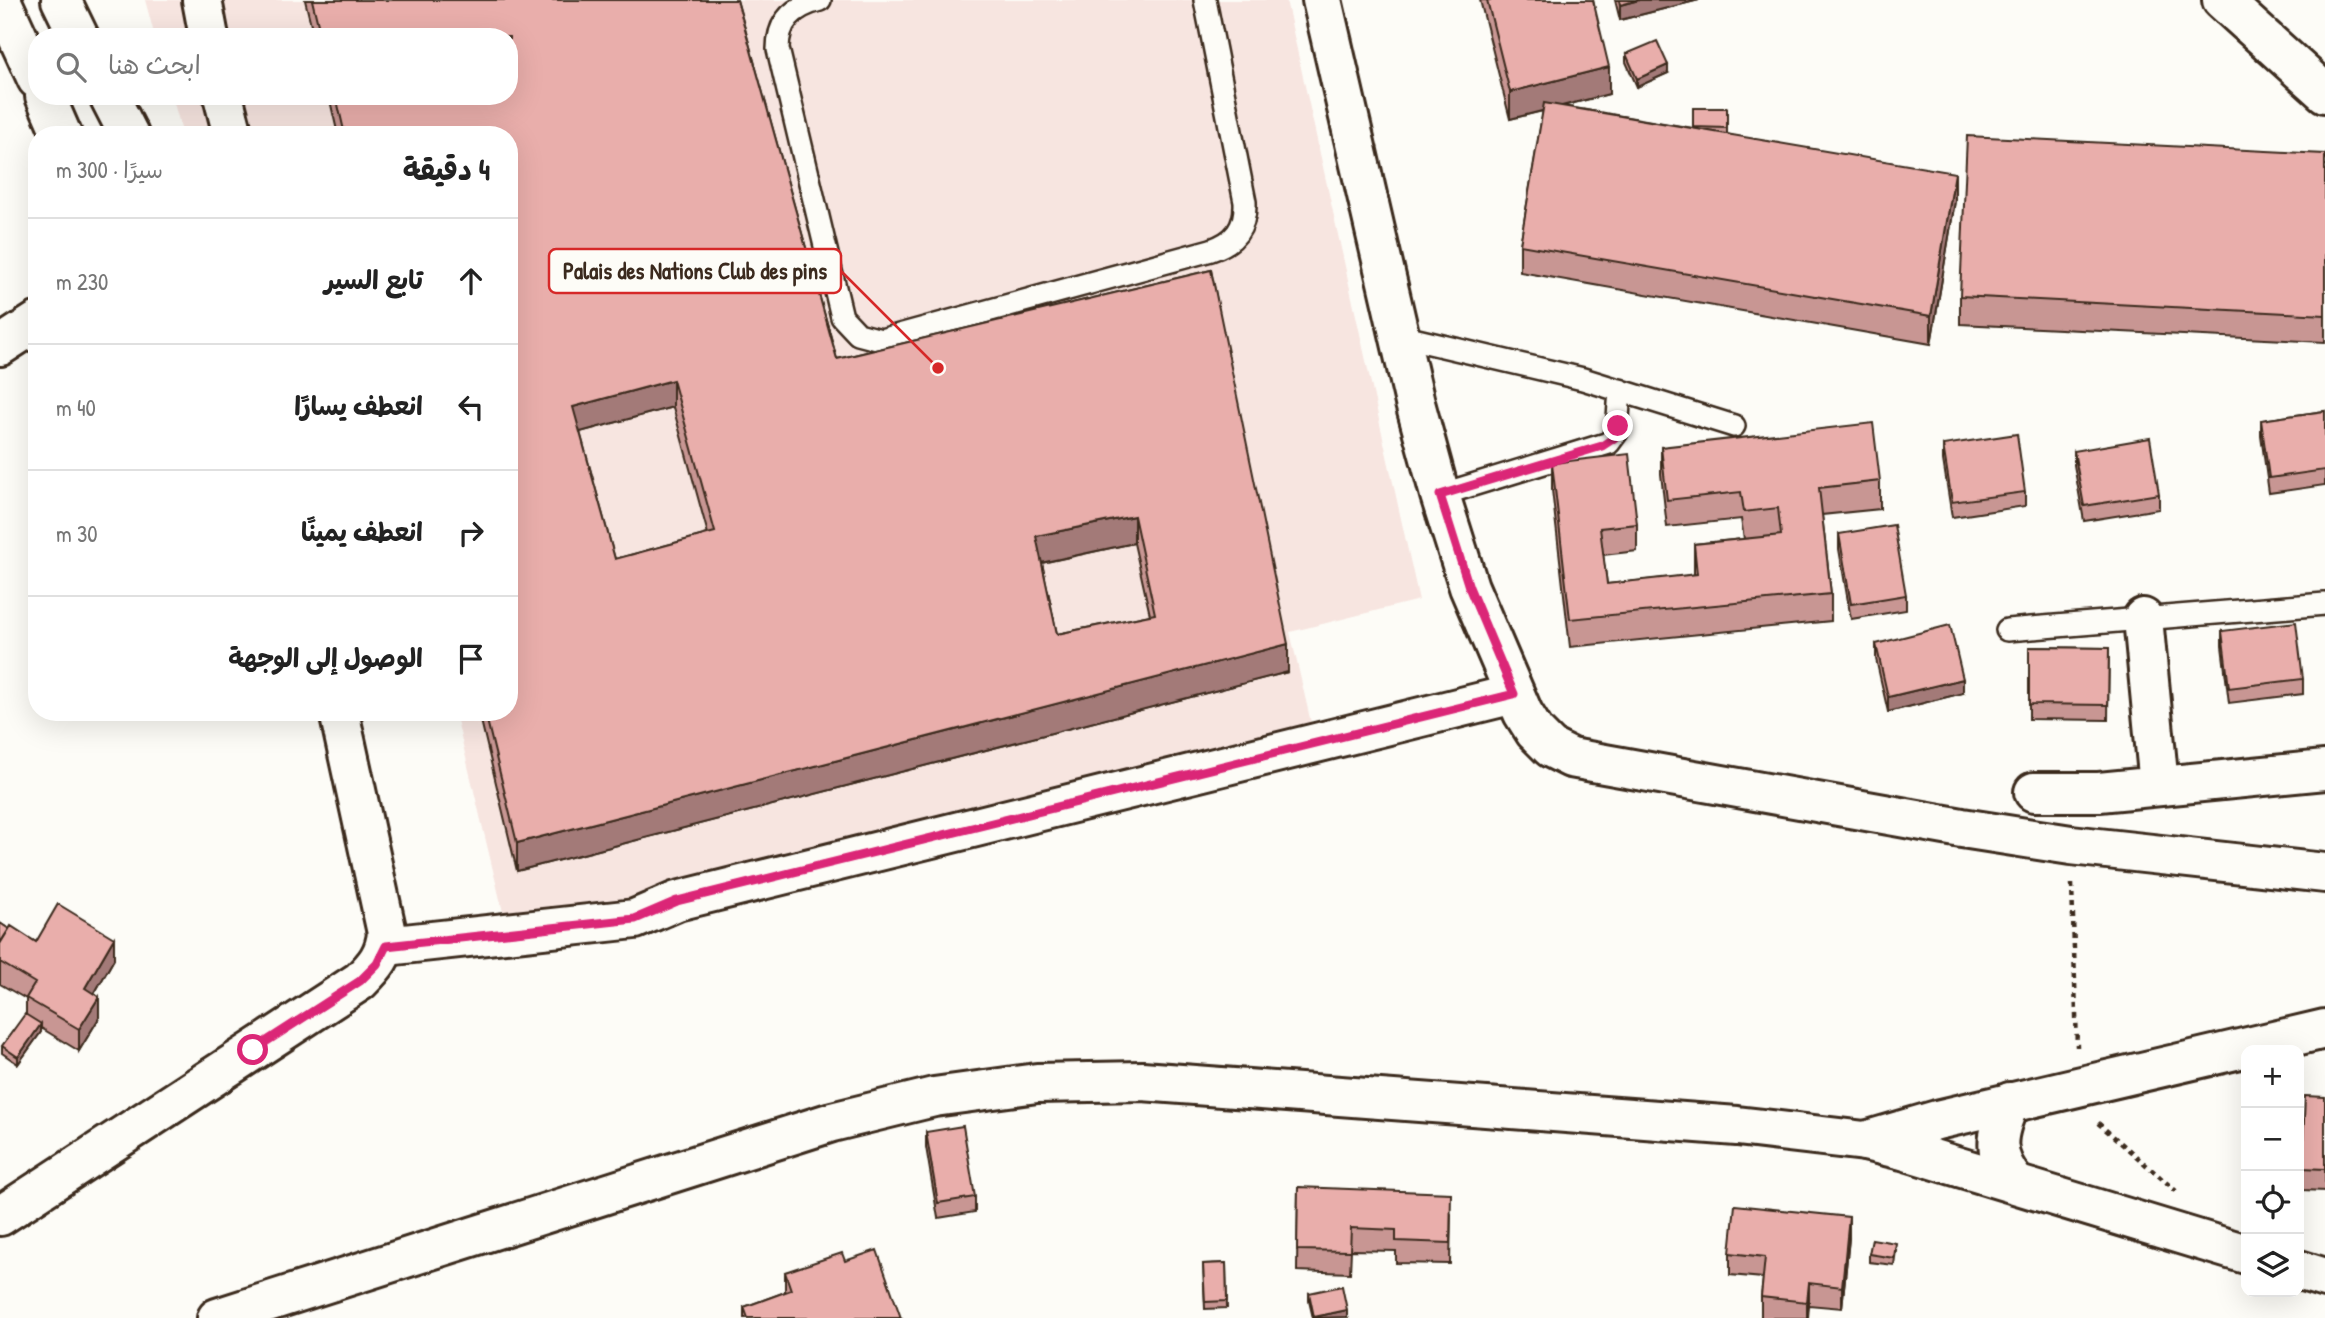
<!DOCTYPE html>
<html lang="ar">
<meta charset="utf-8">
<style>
:root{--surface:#fff;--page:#f2f2f2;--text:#222;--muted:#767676;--line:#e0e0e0}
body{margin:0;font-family:"Patrick Hand","Playpen Sans Arabic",sans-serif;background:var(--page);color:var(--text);direction:rtl}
.controls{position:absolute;right:21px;bottom:21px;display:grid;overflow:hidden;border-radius:14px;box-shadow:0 7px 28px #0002}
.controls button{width:63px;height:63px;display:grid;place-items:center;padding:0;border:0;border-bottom:2px solid var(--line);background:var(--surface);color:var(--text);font:35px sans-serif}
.stop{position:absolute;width:21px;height:21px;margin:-16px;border:5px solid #db2777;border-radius:50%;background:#fff}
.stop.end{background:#db2777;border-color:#fff;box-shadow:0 2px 7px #0008}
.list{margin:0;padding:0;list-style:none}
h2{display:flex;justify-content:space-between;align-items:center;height:91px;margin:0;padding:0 28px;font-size:30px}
h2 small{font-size:23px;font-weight:400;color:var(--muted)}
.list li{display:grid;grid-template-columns:46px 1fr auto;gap:21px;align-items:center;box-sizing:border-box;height:126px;padding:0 28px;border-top:2px solid var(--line)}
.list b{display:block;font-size:26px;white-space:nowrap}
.list em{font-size:23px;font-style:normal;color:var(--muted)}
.icon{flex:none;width:38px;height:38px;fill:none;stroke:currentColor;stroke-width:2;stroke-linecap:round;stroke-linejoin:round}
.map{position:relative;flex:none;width:2325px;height:1318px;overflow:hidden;direction:ltr}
.search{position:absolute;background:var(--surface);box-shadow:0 7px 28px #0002;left:28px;top:28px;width:490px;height:77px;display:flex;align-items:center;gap:18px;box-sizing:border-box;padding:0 24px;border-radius:28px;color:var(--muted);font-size:26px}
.panel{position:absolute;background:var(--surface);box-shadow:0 7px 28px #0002;left:28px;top:126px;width:490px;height:595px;border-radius:28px;direction:rtl}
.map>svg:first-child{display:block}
.built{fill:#f7e5e0}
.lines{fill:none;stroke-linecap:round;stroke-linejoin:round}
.lane-casing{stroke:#3b2a1e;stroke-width:26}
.street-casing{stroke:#3b2a1e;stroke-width:44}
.secondary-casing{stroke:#3b2a1e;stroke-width:44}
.path{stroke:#3b2a1e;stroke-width:4.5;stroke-dasharray:5 5;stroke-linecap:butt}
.lane{stroke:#fdfcf7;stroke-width:21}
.street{stroke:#fdfcf7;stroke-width:38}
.secondary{stroke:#fdfcf7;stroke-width:38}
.wall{fill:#c89693;stroke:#3b2a1e;stroke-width:2;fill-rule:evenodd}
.shaded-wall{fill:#a37a78;stroke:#3b2a1e;stroke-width:2}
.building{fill:#e9aeab;stroke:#3b2a1e;stroke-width:2;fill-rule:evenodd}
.route{stroke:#db2777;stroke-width:9}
.leader{fill:none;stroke:#d62828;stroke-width:2.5}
.callout-dot{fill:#d62828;stroke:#fdfcf7;stroke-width:2.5}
.callout{fill:#fdfcf7;stroke:#d62828;stroke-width:2.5}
.callout-label{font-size:23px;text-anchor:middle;font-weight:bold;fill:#3b2a1e}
</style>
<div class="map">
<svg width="2325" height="1318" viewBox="0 0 2325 1318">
<rect width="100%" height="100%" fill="#fdfcf7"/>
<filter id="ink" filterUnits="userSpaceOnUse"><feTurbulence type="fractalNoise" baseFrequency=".0143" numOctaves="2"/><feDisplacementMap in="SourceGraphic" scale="14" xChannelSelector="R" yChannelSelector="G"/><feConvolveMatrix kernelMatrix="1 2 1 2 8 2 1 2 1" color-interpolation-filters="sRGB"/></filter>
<g filter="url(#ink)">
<!-- built -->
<path class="built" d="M145 0H1286L1419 600 1290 632 1312 727 509 937 455 712H509V135H183L172 96H509V37H155Z"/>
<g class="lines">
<defs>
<path id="lane" d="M820 0C793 7 778 21 778 49L842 317 858 334 881 340 1211 250C1235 242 1246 228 1245 202L1205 0
M1400 336 1583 379 1734 426
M1440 495 1609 443 1617 432 1620 390
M2007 630 2325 604"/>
<path id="street" d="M202 0 209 37
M1322 0 1415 403 1440 495 1469 587 1523 713 1535 732 1551 748 1571 758 1962 828 2071 845 2325 873
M2222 0 2325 93
M223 96 233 135
M0 346 37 322
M2143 618 2159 786
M2034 792H2099L2325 770
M386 946 635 919 677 901 1514 694
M1865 1141 1937 1120 2325 1029"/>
<path id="secondary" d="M1 0 37 79
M61 0 79 37
M45 96 62 135
M109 96 129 135
M2010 1102C1995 1136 1992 1155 2016 1184
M0 1216 360 981C375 966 385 955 387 933L339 712
M2299 1270 2325 1278
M217 1318 832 1122 934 1097 1037 1083 1142 1081 1737 1126 1865 1141 1903 1150 2246 1254"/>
</defs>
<!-- lane casing -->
<use href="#lane" class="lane-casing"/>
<!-- street casing -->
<use href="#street" class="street-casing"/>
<!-- secondary casing -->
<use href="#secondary" class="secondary-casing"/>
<!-- path -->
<path class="path" d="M2072 884 2077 1047
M2098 1123 2176 1191"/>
<!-- lane -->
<use href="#lane" class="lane"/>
<!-- street -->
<use href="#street" class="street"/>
<!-- secondary -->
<use href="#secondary" class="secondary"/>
</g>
<!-- wall -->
<path class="wall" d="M305 0H737L837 359 1211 270 1288 672 517 871 479 712H509V135H338L329 96H509V37H314ZM673 407 708 534 615 559 580 432ZM1134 543 1150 615 1057 634 1042 563Z
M1480 0H1593L1609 94 1563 106 1693 128 1727 108V134L1955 201 1931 344 1520 272V245L1543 111 1510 119Z
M1615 0H1699L1620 20Z
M1626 54 1668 73 1637 87 1626 62Z
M2325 154V342L1960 324V296Z
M2325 411V485L2269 493 2261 435V420Z
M1943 445 2025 492V506L1952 517 1943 460Z
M1661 447 1880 481V509L1822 515 1831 594V621L1570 647 1552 490V463L1637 524V551L1603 555 1607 584 1694 575V544L1744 539 1741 519 1667 527 1661 474Z
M2074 451 2159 494V509L2084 521 2074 465Z
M1839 534 1906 595V610L1851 619 1839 549Z
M2222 631 2303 679V694L2229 703 2222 646Z
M1876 644 1963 693 1888 712 1876 659Z
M2029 647 2109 648 2108 720 2029 719Z
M0 923 9 929 36 942 114 959 94 994 99 1018 79 1051 41 1028V1032L18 1064 2 1053V1046L26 1014V999L0 984Z
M2325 1097V1191L2302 1190V1168Z
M926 1132 975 1197V1212L938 1218 926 1147Z
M1298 1187 1451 1214 1450 1264 1396 1263V1251L1351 1250 1350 1273 1297 1271Z
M1849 1238 1842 1308 1809 1305 1808 1318H1761V1297L1763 1278 1730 1275V1253Z
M1896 1250 1894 1265 1869 1262V1254Z
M845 1261 901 1318H744V1307L785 1292V1272Z
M1226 1263 1227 1308 1205 1309 1203 1264Z
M1309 1293 1347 1317 1313 1318 1309 1301Z"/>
<!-- shaded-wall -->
<path class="shaded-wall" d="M1639 0H1699L1620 20V5Z
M1668 65V73L1637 87V79Z
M1609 67V94L1510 119V92Z
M1955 173V201L1931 344V316Z
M673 380V407L573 434V407Z
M1134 516V543L1036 564V536Z
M1288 644V672L517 871V843Z
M1963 679V693L1888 712V697Z
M114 938V959L85 1010V988Z
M99 997V1018L79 1051V1029Z
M41 1024V1032L18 1064V1057Z
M1849 1217V1238L1842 1308V1287Z
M1809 1283V1305L1807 1318V1302Z
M1347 1310V1317L1314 1318V1317Z"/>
<!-- building -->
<path class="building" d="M312 0H737L837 359 1211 270 1288 644 517 843 485 712H509V135H345L336 96H509V37H321ZM673 380 715 532 615 559 573 407ZM1134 516 1155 614 1057 634 1036 536Z
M1487 0H1593L1609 67 1510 92Z
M1619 0H1639L1620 5Z
M1657 41 1668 65 1637 79 1626 54Z
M1544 103 1955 173 1931 316 1520 245Z
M1693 108H1727V128L1693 127Z
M1967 136 2325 154V315L1960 296Z
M2325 411V470L2269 478 2261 420Z
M1873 423 1880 481 1819 488 1831 594 1570 619 1552 463 1629 454 1637 524 1600 528 1607 584 1697 574 1694 544 1781 535 1778 508 1744 512 1741 492 1667 500 1661 447Z
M2017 434 2025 492 1952 502 1943 445Z
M2150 438 2159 494 2084 506 2074 451Z
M1894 525 1906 595 1851 604 1839 534Z
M2296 622 2303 679 2229 688 2222 631Z
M1950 625 1963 679 1888 697 1876 644Z
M2029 647 2109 648 2108 705 2029 704Z
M58 904 114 938 85 988 99 997 79 1029 26 998 35 983 0 962V944L11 926 36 942Z
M0 923 9 929 0 943Z
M25 1014 41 1024 18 1057 2 1046Z
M2305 1096 2325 1097V1169L2302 1168Z
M963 1126 975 1197 938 1203 926 1132Z
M1298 1187 1451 1193 1450 1243 1396 1241V1230L1351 1228 1350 1251 1297 1250Z
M1735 1205 1849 1217 1842 1287 1809 1283 1807 1302 1761 1297 1765 1257 1730 1253Z
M1872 1239 1896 1243 1894 1258 1869 1254Z
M877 1250 901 1318H748L744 1307 791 1290 785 1272 842 1253 845 1261Z
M1226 1263 1227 1301 1205 1302 1203 1264Z
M1342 1286 1347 1310 1314 1317 1309 1293Z"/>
</g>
<g class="lines" filter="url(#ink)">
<!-- route -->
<path class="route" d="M253 1050 360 981 377 964 386 946 635 919 677 901 1514 694 1469 587 1440 495 1602 446 1614 438 1618 426"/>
</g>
<!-- callouts -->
<path class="leader" d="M938 368L841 271"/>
<circle class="callout-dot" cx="938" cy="368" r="7"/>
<rect class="callout" x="549" y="249" width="292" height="44" rx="7"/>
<g class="callout-label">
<text x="695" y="279">Palais des Nations Club des pins</text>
</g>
</svg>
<div class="controls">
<button>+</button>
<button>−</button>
<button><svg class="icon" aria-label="locate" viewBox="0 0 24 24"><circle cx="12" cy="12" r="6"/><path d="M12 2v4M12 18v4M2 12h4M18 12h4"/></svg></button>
<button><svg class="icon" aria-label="layers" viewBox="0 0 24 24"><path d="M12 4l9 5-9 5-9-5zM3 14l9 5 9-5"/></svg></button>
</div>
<div class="stop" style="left:253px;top:1050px"></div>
<div class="stop end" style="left:1618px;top:426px"></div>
<div class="search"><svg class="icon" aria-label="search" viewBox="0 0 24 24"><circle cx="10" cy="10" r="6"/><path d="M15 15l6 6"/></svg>ابحث هنا</div>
<section class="panel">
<h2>4 دقيقة<small>سيرًا · 300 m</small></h2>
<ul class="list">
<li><svg class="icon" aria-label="ahead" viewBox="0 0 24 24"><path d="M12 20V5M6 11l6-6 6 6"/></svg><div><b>تابع السير</b></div><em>230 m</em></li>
<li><svg class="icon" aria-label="left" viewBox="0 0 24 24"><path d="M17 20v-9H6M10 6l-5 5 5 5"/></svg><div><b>انعطف يسارًا</b></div><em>40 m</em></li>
<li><svg class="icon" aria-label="right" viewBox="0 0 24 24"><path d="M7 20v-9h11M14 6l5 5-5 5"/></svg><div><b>انعطف يمينًا</b></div><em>30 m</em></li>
<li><svg class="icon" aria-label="arrive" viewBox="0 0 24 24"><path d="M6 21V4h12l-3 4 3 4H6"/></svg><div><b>الوصول إلى الوجهة</b></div></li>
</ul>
</section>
</div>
